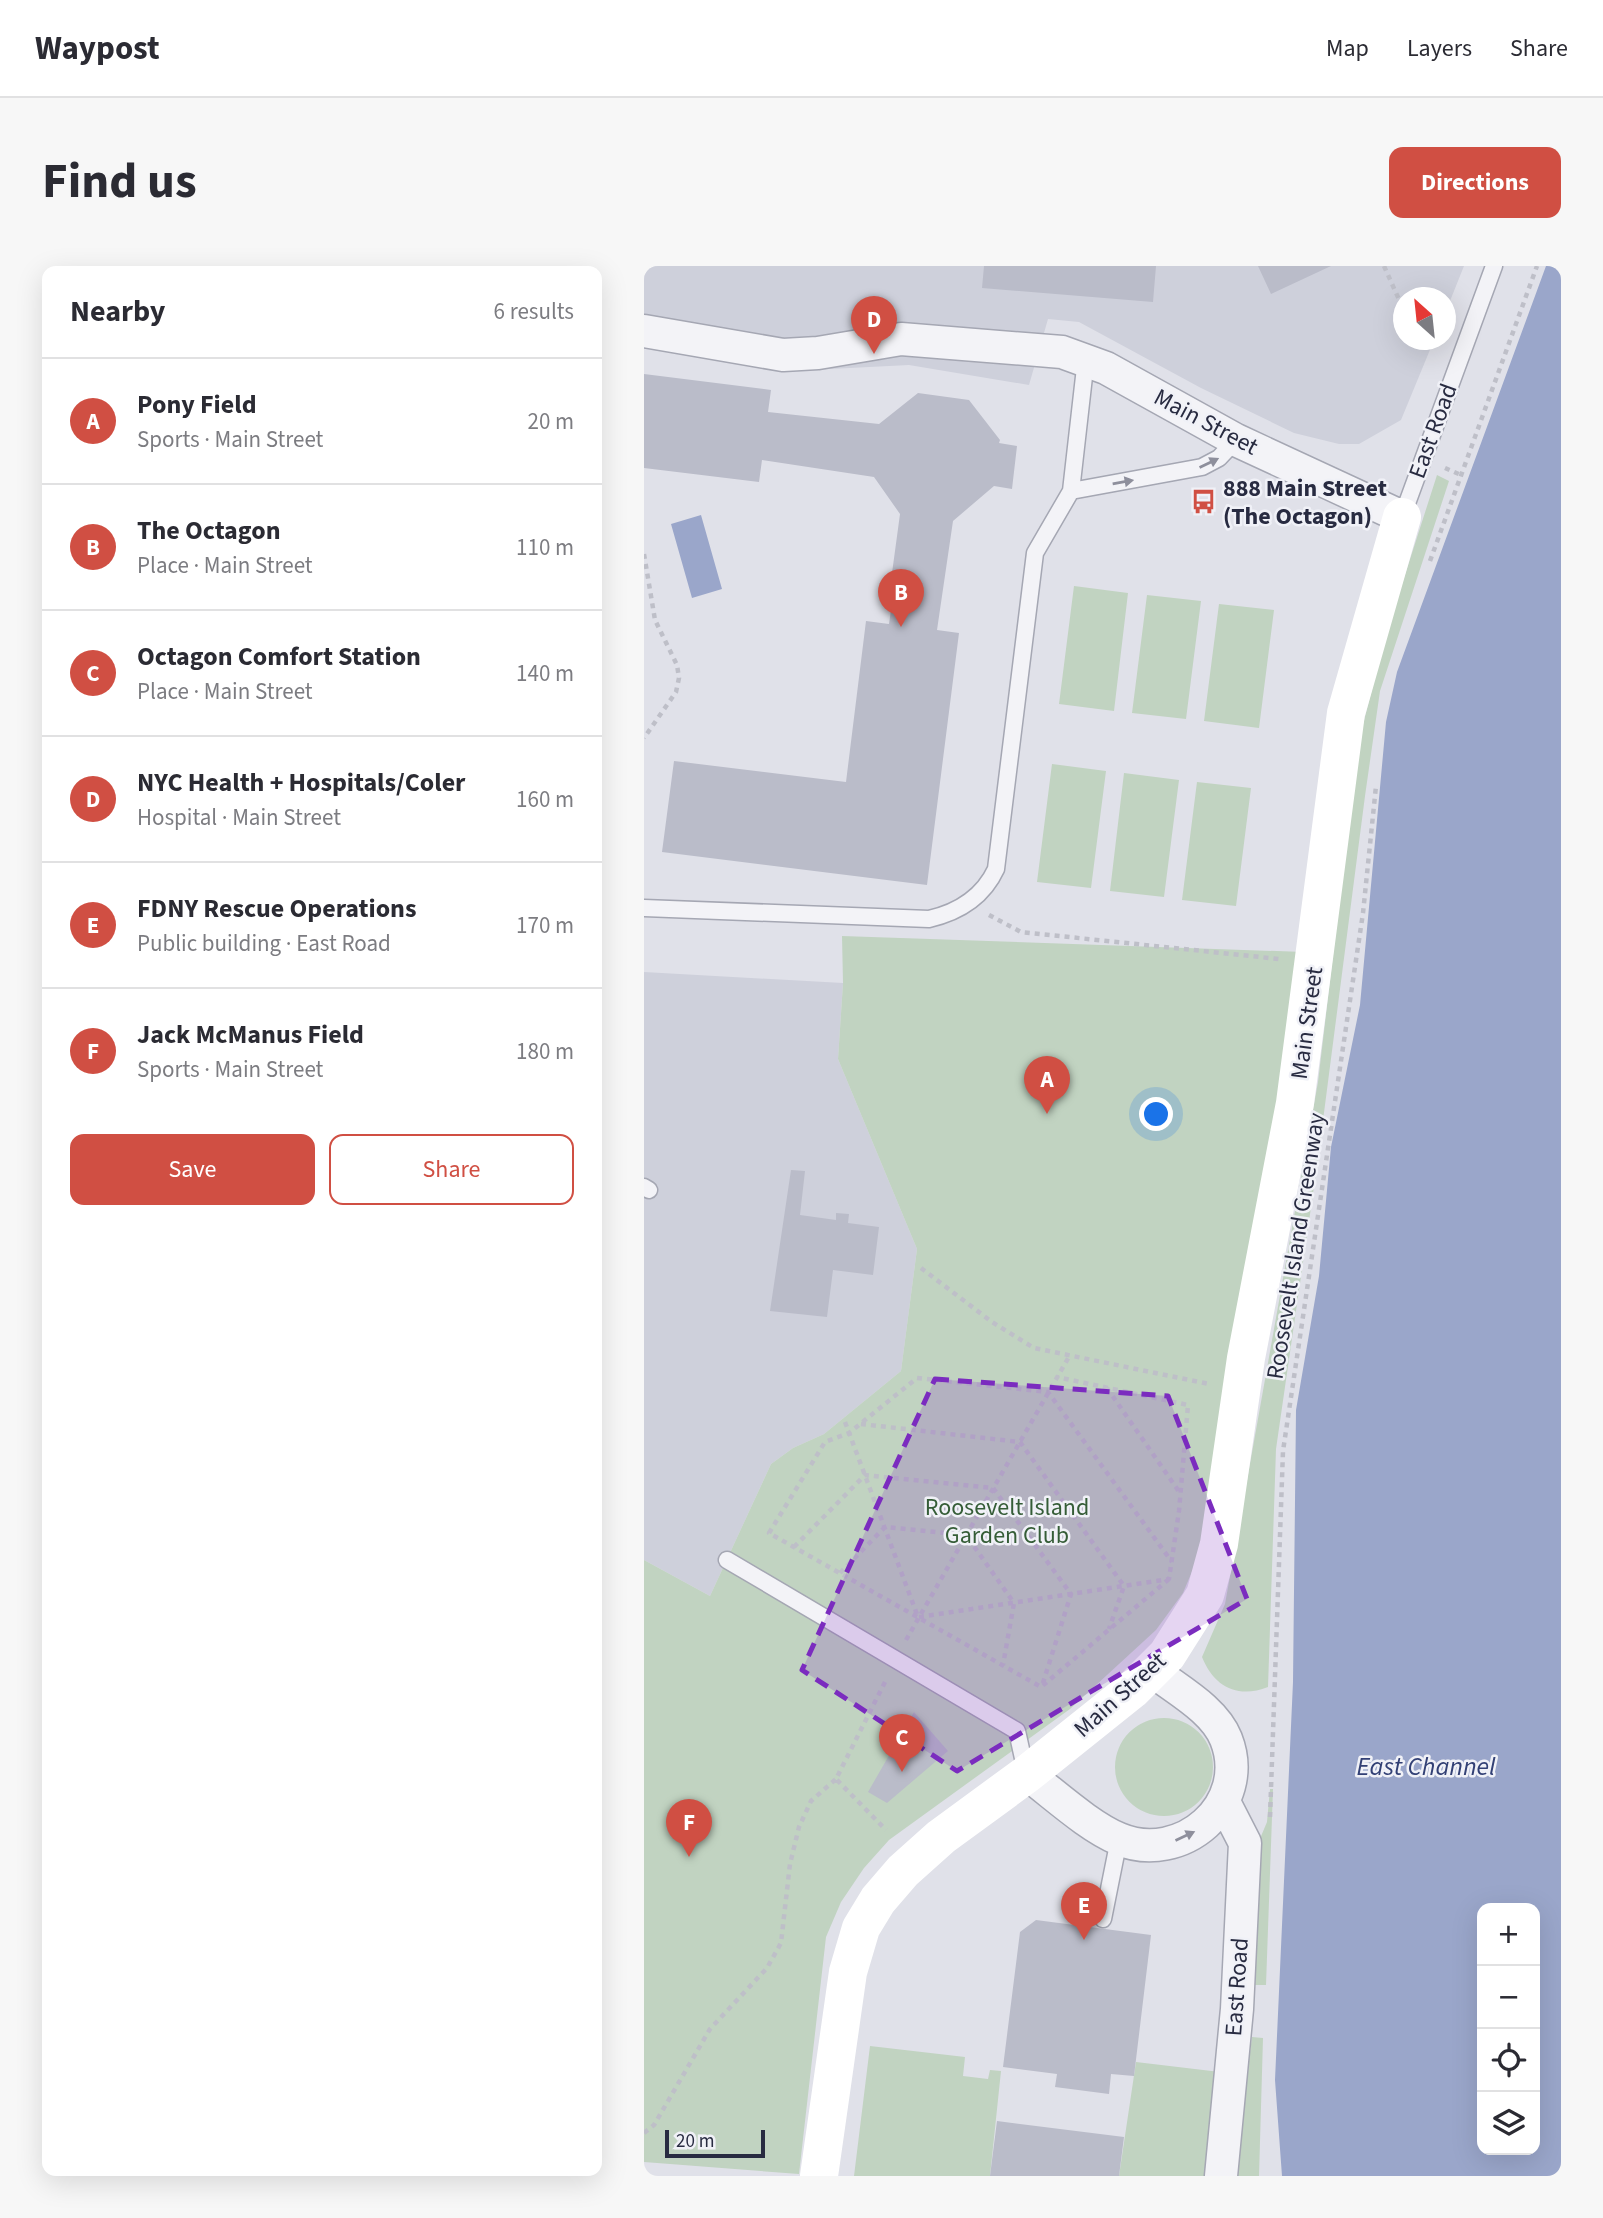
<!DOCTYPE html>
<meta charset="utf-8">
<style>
:root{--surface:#fff;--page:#f7f7f7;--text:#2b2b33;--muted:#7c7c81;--line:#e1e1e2;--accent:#d04f43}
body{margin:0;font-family:"Source Sans 3",sans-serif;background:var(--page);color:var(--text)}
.controls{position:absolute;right:21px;bottom:21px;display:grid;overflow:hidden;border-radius:14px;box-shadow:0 7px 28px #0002}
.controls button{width:63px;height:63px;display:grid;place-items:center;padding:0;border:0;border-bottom:2px solid var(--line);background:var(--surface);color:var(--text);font:35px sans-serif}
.compass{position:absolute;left:749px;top:21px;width:63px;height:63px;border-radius:50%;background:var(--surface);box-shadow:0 7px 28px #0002;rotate:333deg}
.scale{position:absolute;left:21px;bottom:18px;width:100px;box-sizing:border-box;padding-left:7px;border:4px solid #282b41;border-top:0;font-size:19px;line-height:24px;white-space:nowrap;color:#282b41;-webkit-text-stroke:5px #f0f1f7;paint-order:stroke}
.you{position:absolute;left:513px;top:849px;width:24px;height:24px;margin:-18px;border:5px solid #fff;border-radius:50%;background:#1a73e8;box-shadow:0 0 0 10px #1a73e833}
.badge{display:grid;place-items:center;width:46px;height:46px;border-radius:50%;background:var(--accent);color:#fff;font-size:23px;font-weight:700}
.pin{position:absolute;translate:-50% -58px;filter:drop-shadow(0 2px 4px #0008)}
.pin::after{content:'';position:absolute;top:37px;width:24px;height:21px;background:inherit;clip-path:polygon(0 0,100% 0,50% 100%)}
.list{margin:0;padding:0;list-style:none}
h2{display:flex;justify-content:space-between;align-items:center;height:91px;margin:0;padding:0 28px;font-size:30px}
h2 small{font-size:23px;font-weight:400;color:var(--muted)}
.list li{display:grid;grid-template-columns:46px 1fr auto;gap:21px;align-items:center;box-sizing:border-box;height:126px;padding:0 28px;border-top:2px solid var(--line)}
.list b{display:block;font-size:26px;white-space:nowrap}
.list p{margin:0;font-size:23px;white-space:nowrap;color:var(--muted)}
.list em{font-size:23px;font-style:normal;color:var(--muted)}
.actions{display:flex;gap:14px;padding:21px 28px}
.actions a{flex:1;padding:16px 0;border:2px solid var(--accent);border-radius:14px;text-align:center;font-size:24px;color:var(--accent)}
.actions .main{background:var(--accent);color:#fff}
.icon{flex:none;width:38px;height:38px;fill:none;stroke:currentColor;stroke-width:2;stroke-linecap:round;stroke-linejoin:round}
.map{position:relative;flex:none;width:917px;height:1910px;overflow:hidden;border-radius:14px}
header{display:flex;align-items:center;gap:42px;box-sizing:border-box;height:98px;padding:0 35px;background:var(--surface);border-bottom:2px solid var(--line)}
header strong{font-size:33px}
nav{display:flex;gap:38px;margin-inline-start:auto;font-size:24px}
.intro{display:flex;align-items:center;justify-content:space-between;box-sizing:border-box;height:168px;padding:0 42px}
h1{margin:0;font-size:49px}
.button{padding:18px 32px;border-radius:14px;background:var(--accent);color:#fff;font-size:24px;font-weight:700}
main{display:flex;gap:42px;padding:0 42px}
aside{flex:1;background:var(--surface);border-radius:14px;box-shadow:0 7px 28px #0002}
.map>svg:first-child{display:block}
.built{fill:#ced0db}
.green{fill:#c1d3c1}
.water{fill:#9aa6ca;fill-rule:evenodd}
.building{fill:#babcc9}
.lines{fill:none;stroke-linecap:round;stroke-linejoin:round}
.lane-casing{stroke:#a5a7b3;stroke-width:19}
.street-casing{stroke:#a5a7b3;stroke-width:35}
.path{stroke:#bebfc8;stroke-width:4.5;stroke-dasharray:5 5;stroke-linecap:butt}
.lane{stroke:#f3f3f7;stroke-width:16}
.street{stroke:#f3f3f7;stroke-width:32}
.secondary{stroke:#fff;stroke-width:38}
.oneway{fill:#8e8f9c}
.marked{fill:#7b2cbf;fill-opacity:0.2;stroke:#7b2cbf;stroke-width:5;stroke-dasharray:14 9;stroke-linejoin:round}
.labels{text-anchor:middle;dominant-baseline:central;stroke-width:5;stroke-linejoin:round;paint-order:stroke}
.street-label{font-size:24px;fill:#282b41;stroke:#f0f1f7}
.poi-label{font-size:24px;font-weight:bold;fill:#282b41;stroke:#f0f1f7;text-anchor:start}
.park-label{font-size:24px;fill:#355d37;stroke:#f0f1f7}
.water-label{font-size:26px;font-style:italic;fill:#324075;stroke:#f0f1f7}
</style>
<header>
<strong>Waypost</strong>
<nav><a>Map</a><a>Layers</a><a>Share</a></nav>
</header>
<div class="intro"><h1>Find us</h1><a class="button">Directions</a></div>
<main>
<aside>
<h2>Nearby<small>6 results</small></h2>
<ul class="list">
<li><span class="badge">A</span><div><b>Pony Field</b><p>Sports · Main Street</p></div><em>20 m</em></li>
<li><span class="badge">B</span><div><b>The Octagon</b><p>Place · Main Street</p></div><em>110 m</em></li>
<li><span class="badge">C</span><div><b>Octagon Comfort Station</b><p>Place · Main Street</p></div><em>140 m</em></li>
<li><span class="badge">D</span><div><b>NYC Health + Hospitals/Coler</b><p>Hospital · Main Street</p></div><em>160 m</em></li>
<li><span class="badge">E</span><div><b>FDNY Rescue Operations</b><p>Public building · East Road</p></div><em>170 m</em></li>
<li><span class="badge">F</span><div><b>Jack McManus Field</b><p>Sports · Main Street</p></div><em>180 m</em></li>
</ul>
<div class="actions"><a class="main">Save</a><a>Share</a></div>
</aside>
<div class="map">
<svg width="917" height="1910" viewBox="0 0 917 1910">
<rect width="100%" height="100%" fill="#e0e1e9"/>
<!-- built -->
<path class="built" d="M0 0H820L802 45V32H760V74H790L757 154 715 178H695L650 167 557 122 435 56 404 53 385 119 265 99 166 104 0 78Z
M0 706 199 717 194 793 273 983 257 1105 180 1168 149 1182 127 1198 66 1330 0 1294Z"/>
<!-- green -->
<path class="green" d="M793 209 805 215 736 425 721 530 674 893 632 1183 624 1421C594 1433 570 1421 558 1391L581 1338 674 816 714 478 743 365Z
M430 320 484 327 470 445 415 438Z
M503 329 557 335 542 453 488 447Z
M575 338 630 344 615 462 560 455Z
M408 498 462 505 447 622 393 616Z
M480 507 535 514 520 631 466 625Z
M553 516 607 522 592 640 538 634Z
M198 670 660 686 562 1272 539 1327 512 1364 426 1443 245 1574 220 1602 197 1636 182 1671 155 1908 0 1896V1294L66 1330 127 1198 149 1182 180 1168 257 1105 273 983 194 793 199 717Z
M471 1501a49 49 0 1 1 98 0a49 49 0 1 1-98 0Z
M626 1523H629L622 1719H611L615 1575 623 1556Z
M608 1771 619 1772 615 1910H590Z
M226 1780 321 1791 319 1810 344 1813 346 1804 357 1805 346 1910H210Z
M492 1796 576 1806 564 1910H475Z"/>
<!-- water -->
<path class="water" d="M902 0H917V1910H638L631 1814 649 1416 652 1144 675 1010 687 881 716 739 742 456 753 406ZM891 1642V1884H838V1642Z
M57 249 78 323 48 332 27 258Z"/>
<!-- building -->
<path class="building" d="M340 0H512L509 36 338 22Z
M614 0H687L627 28Z
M0 108 127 124 124 146 235 158 274 127 325 134 356 174 355 177 373 180 368 223 350 220 309 255 293 364 315 367 283 619 18 586 30 495 202 516 222 355 245 358 247 344H243L256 248 230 211 118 194 115 216 0 202Z
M147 904 161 905 156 949 192 954V947L205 948 204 957 235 961 229 1009 189 1004 183 1051 126 1045Z
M270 1446 304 1485 243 1537 224 1526Z
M392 1654 507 1669 490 1810 467 1808 465 1828 411 1821 413 1808 359 1801 376 1666Z
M353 1855 480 1871 475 1910H346Z"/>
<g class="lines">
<defs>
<path id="lane" d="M427 225 558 201 575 192 592 174
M758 251 850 0
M0 642 285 653C315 646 339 631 352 603L391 287 427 225 442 93
M0 921 5 924
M83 1294 373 1465 382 1506
M459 1653 475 1573"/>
<path id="street" d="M0 65 139 89 174 87 257 73 418 86 462 102 592 174 758 251
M383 1508C410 1528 444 1560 475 1573 537 1599 608 1539 582 1473 570 1443 533 1424 509 1405
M577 1910 593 1743 601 1577 580 1536"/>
</defs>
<!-- lane casing -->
<use href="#lane" class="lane-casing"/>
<!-- street casing -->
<use href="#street" class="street-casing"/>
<!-- path -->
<path class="path" d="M740 0 757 38
M801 202 817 209
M0 288 11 354 33 399 35 412 32 426 0 472
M786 295 893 0
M345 649 377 666 635 693
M277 1002 348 1056 390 1082 565 1118
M463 1122 536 1227
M201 1156 274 1351
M217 1158 376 1176 480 1320 465 1363
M150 1281 221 1209 349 1222 427 1328 398 1420
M196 1307 241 1261 322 1269 370 1337 359 1399
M525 1313 397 1421 125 1267 181 1176 205 1167 273 1112 404 1126 528 1296
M275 1351 525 1313 535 1245 544 1139 413 1111
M262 1374 426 1089
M241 1416 192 1513 242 1564
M626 1551 639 1185 719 647 732 520
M0 1867 10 1859 66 1763 123 1702 137 1677 146 1598 155 1561 167 1535 192 1513"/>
<!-- lane -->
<use href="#lane" class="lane"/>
<!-- street -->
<use href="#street" class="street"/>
<!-- secondary -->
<path class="secondary" d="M175 1910 204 1706 217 1662 234 1634 259 1605 297 1571 383 1508 488 1424 523 1389 561 1329 575 1278 602 1092 651 837 702 447 758 251"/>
</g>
<!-- one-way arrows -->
<defs><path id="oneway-solid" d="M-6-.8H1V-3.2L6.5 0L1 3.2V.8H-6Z" transform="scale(1.75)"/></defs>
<g class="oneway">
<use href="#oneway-solid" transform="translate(565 197) rotate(-26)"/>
<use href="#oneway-solid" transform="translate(479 216) rotate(-10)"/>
<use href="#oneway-solid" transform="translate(541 1570) rotate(-25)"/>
</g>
<!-- marked area -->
<path class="marked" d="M291 1113 524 1130 603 1333 313 1505 158 1404Z"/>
<!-- icons -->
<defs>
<symbol id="bus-bare" viewBox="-9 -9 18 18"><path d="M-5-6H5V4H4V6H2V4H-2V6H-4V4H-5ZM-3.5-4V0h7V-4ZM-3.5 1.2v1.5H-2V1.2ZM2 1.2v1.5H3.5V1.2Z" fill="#d04f43" stroke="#f0f1f7" stroke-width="2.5" paint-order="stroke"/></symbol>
</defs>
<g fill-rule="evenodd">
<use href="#bus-bare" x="542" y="218" width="35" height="35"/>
</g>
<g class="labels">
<!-- street labels -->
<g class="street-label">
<text transform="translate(562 156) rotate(28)">Main Street</text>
<text transform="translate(789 165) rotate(-70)">East Road</text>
<text transform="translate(663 757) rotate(-82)">Main Street</text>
<text transform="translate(652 980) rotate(-81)">Roosevelt Island Greenway</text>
<text transform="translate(476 1429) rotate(-42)">Main Street</text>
<text transform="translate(593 1721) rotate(-86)">East Road</text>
</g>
<!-- poi labels -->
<g class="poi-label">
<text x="579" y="222">888 Main Street<tspan x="579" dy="28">(The Octagon)</tspan></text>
</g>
<!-- park labels -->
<g class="park-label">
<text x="363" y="1241">Roosevelt Island<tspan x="363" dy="28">Garden Club</tspan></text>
</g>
<!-- water labels -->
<g class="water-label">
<text x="782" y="1500">East Channel</text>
</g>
</g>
</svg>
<div class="controls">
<button>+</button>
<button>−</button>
<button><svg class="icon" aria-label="locate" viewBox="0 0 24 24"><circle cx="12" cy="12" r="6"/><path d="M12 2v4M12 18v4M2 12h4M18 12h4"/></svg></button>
<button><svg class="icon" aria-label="layers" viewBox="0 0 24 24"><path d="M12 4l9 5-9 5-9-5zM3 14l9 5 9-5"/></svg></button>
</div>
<svg class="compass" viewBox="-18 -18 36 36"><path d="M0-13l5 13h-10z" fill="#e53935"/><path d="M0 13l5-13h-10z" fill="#7c7c81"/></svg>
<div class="scale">20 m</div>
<div class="you"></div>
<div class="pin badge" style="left:403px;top:848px">A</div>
<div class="pin badge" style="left:257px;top:361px">B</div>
<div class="pin badge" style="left:258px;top:1506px">C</div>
<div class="pin badge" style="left:230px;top:88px">D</div>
<div class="pin badge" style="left:440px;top:1674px">E</div>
<div class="pin badge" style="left:45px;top:1591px">F</div>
</div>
</main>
